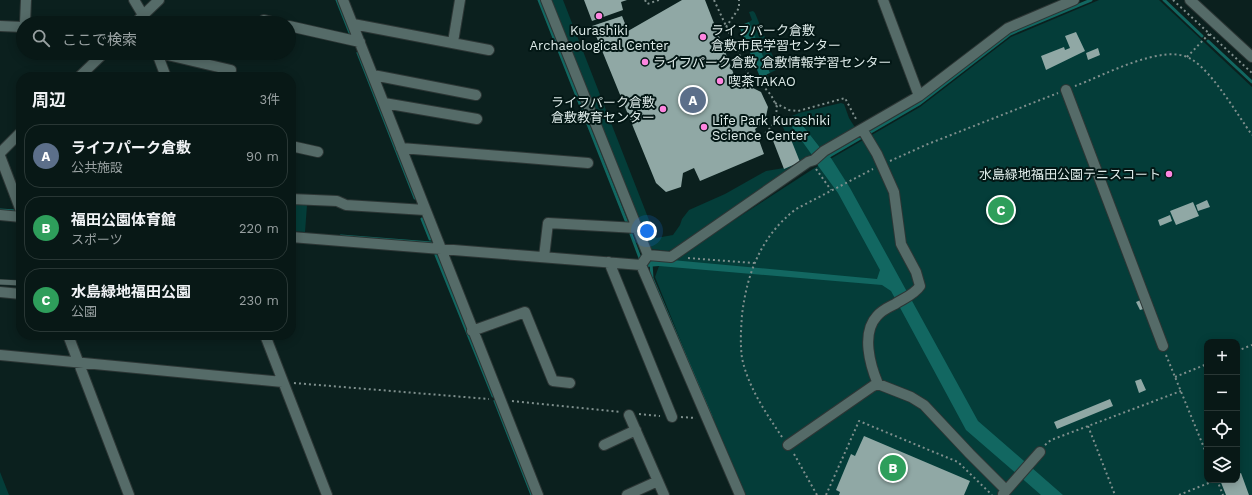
<!DOCTYPE html>
<html lang="ja">
<meta charset="utf-8">
<style>
:root{--surface:#081816;--page:#162523;--text:#f1f3f6;--muted:#98a0a1;--line:#293735;--accent:#0b8043}
body{margin:0;font-family:"Work Sans","Noto Sans JP",sans-serif;background:var(--page);color:var(--text)}
.controls{position:absolute;right:12px;bottom:12px;display:grid;overflow:hidden;border-radius:8px;box-shadow:0 2px 10px #0003}
.controls button{width:36px;height:36px;display:grid;place-items:center;padding:0;border:0;border-bottom:1px solid var(--line);background:var(--surface);color:var(--text);font:20px sans-serif}
.you{position:absolute;left:647px;top:231px;width:14px;height:14px;margin:-10px;border:3px solid #fff;border-radius:50%;background:#1a73e8;box-shadow:0 0 0 6px #1a73e833}
.badge{display:grid;place-items:center;width:26px;height:26px;border-radius:50%;background:var(--accent);color:#fff;font-size:13px;font-weight:700}
.pin{position:absolute;translate:-50% -50%;border:2px solid #fff;box-shadow:0 1px 4px #0006}
.list{margin:0;padding:0;list-style:none}
h2{display:flex;justify-content:space-between;align-items:center;height:52px;margin:0;padding:0 16px;font-size:17px}
h2 small{font-size:13px;font-weight:400;color:var(--muted)}
.list li{display:grid;grid-template-columns:26px 1fr auto;gap:12px;align-items:center;box-sizing:border-box;height:64px;margin:0 8px 8px;padding:0 8px;border:1px solid var(--line);border-radius:16px}
.list b{display:block;font-size:15px;white-space:nowrap}
.list p{margin:0;font-size:13px;white-space:nowrap;color:var(--muted)}
.list em{font-size:13px;font-style:normal;color:var(--muted)}
.icon{flex:none;width:22px;height:22px;fill:none;stroke:currentColor;stroke-width:2;stroke-linecap:round;stroke-linejoin:round}
.map{position:relative;flex:none;width:1252px;height:495px;overflow:hidden}
.search{position:absolute;background:var(--surface);box-shadow:0 2px 10px #0003;left:16px;top:16px;width:280px;height:44px;display:flex;align-items:center;gap:10px;box-sizing:border-box;padding:0 14px;border-radius:22px;color:var(--muted);font-size:15px}
.panel{position:absolute;background:var(--surface);box-shadow:0 2px 10px #0003;left:16px;top:72px;width:280px;height:268px;border-radius:16px}
.map>svg:first-child{display:block}
.green{fill:#043d39;fill-rule:evenodd}
.water{fill:#126761}
.lines{fill:none;stroke-linecap:round;stroke-linejoin:round}
.stream{stroke:#126761;stroke-width:3}
.building{fill:#90a8a5}
.lane-casing{stroke:#2c3635;stroke-width:6}
.street-casing{stroke:#2c3635;stroke-width:12}
.secondary-casing{stroke:#2c3635;stroke-width:12}
.path{stroke:#7f8f8d;stroke-width:2;stroke-dasharray:2 3;stroke-linecap:butt}
.lane{stroke:#556b68;stroke-width:5}
.street{stroke:#556b68;stroke-width:10}
.secondary{stroke:#556b68;stroke-width:10}
.poi-dot{fill:#fe86e0;stroke:#031715;stroke-width:1.5}
.labels{text-anchor:middle;dominant-baseline:central;stroke-width:4;stroke-linejoin:round;paint-order:stroke}
.poi-label{font-size:13px;fill:#deebe9;stroke:#031715;text-anchor:start}
</style>
<div class="map">
<svg width="1252" height="495" viewBox="0 0 1252 495">
<rect width="100%" height="100%" fill="#0b201e"/>
<!-- green -->
<path class="green" d="M551 0H563L656 238 673 235 680 225 682 219 689 210 725 194 766 171 784 168 800 162 780 121 799 113 841 103 844 104 849 118 856 129 822 150 800 122 793 127 814 158 676 248 668 251 652 249 646 243Z
M1099 0H1159L1252 87V495H743L655 277 659 266 688 250 813 169 920 107 1011 37ZM1207 342H1237V480H1207Z
M753 11 755 13 778 69 770 73 749 22 752 20 749 12Z
M293 204 307 205 305 232 292 231Z
M0 472 9 495H0Z"/>
<!-- water -->
<path class="water" d="M749 22 770 73 760 77 739 26Z
M800 122 822 150 814 158 792 127Z
M826 153 831 158 850 188 978 421 1063 495H1041L966 430 891 291 882 285 659 266 646 267 650 258 877 279 880 270 838 193 816 163Z"/>
<g class="lines">
<!-- stream -->
<path class="stream" d="M337 0 350 33
M539 0 627 223
M1164 0 1202 36
M1208 41 1252 82
M358 53 415 198
M764 72 767 79
M826 158 919 104 1010 34 1091 0
M0 210 16 211V209
M422 219 430 239
M19 225 21 229
M631 234 640 258 639 260
M341 236 431 243
M436 255 493 396
M651 263 652 278 711 416
M495 401 532 495"/>
</g>
<!-- building -->
<path class="building" d="M584 0H627L621 2 623 10 592 21Z
M682 0H705L738 85 751 87 761 92 768 107 765 121 755 129 764 154 700 181 694 168 683 173 681 187 666 192 656 183 592 26 622 16 628 31Z
M1076 32 1085 51 1046 70 1041 56 1064 47 1065 50 1070 48 1065 36Z
M1098 48 1100 55 1088 60 1086 53Z
M788 132 800 162 784 169 772 138Z
M1207 200 1210 207 1198 211 1196 205Z
M1193 202 1199 216 1176 225 1170 211Z
M1170 215 1172 221 1160 226 1158 220Z
M1143 299 1147 308 1140 310 1136 302Z
M1141 379 1146 390 1139 393 1135 381Z
M1110 399 1113 406 1057 429 1054 422Z
M864 436 970 481 964 495H839L840 492 836 490 851 454 855 456Z
M1241 473 1249 495H1226L1220 480H1237V475Z"/>
<g class="lines">
<defs>
<path id="lane" d="M0 282 21 283"/>
<path id="street" d="M134 0 143 15
M343 0 538 495
M546 0 648 255 641 265 740 495
M883 0 919 96
M264 20 276 23
M25 23 26 0
M353 24 489 50
M0 26 23 27
M289 26 360 42
M453 42 460 0
M157 53 166 77
M159 53 231 70
M373 75 476 95
M1066 90 1163 346
M384 103 477 119
M862 129 877 154 894 192 901 244 916 272 920 286C914 295 904 298 895 304 889 307 882 310 877 316 861 333 870 365 878 384
M291 146 318 152
M401 148 588 163
M0 156 21 211
M291 199 337 201 346 205 425 210
M0 215 21 217
M291 237 641 265
M648 255 671 257 808 162 814 160 824 151 919 96 1008 28 1074 0
M544 257 548 223 637 228
M609 262 672 417
M0 292 21 294
M472 331 525 312 553 381 570 383
M68 335 129 495
M265 335 327 495
M0 355 283 382
M629 415 664 495
M604 445 636 430
M788 445 873 386 878 384 911 397 924 405 970 454 1006 490
M1003 494 1040 452
M627 495 658 481"/>
<path id="secondary" d="M1190 0 1252 57
M135 23 159 0
M79 77 104 53
M0 153 21 132"/>
</defs>
<!-- lane casing -->
<use href="#lane" class="lane-casing"/>
<!-- street casing -->
<use href="#street" class="street-casing"/>
<!-- secondary casing -->
<use href="#secondary" class="secondary-casing"/>
<!-- path -->
<path class="path" d="M645 0 647 4 659 0
M714 0 751 80 764 87 771 95 777 107 775 122 765 134
M1173 0 1252 73
M726 27 739 8V0
M1187 57 1209 34
M1075 86C1103 76 1164 42 1191 59 1212 71 1237 114 1252 135
M775 103 789 110 798 111 845 98 857 121
M890 161 928 144 1058 93
M816 169 831 190
M688 258 754 263
M1237 351 1252 345
M1166 355 1207 455
M1175 377 1207 364
M294 383 489 399
M512 401 621 412
M639 414 660 416
M681 417 696 418
M1088 426 1115 495
M782 437C766 413 748 387 742 358 740 344 741 329 742 315 747 273 761 236 796 209L873 169
M1045 445 1051 440 1181 391
M794 454 817 495
M1217 480 1223 495
M826 495 859 421 958 462 992 495
M1179 495 1216 480"/>
<!-- lane -->
<use href="#lane" class="lane"/>
<!-- street -->
<use href="#street" class="street"/>
<!-- secondary -->
<use href="#secondary" class="secondary"/>
</g>
<!-- markers -->
<g class="poi-dot">
<circle cx="599" cy="16" r="4"/>
<circle cx="703" cy="37" r="4"/>
<circle cx="645" cy="62" r="4"/>
<circle cx="720" cy="81" r="4"/>
<circle cx="663" cy="109" r="4"/>
<circle cx="704" cy="127" r="4"/>
<circle cx="1169" cy="174" r="4"/>
</g>
<g class="labels">
<!-- poi labels -->
<g class="poi-label">
<text x="599" y="30" text-anchor="middle">Kurashiki<tspan x="599" dy="15">Archaeological Center</tspan></text>
<text x="711" y="30">ライフパーク倉敷<tspan x="711" dy="15">倉敷市民学習センター</tspan></text>
<text x="653" y="62">ライフパーク倉敷 倉敷情報学習センター</text>
<text x="728" y="81">喫茶TAKAO</text>
<text x="655" y="102" text-anchor="end">ライフパーク倉敷<tspan x="655" dy="15">倉敷教育センター</tspan></text>
<text x="712" y="120">Life Park Kurashiki<tspan x="712" dy="15">Science Center</tspan></text>
<text x="1161" y="174" text-anchor="end">水島緑地福田公園テニスコート</text>
</g>
</g>
</svg>
<div class="controls">
<button>+</button>
<button>−</button>
<button><svg class="icon" aria-label="locate" viewBox="0 0 24 24"><circle cx="12" cy="12" r="6"/><path d="M12 2v4M12 18v4M2 12h4M18 12h4"/></svg></button>
<button><svg class="icon" aria-label="layers" viewBox="0 0 24 24"><path d="M12 4l9 5-9 5-9-5zM3 14l9 5 9-5"/></svg></button>
</div>
<div class="you"></div>
<div class="pin badge" style="left:693px;top:100px;background:#5c6f8a">A</div>
<div class="pin badge" style="left:893px;top:468px;background:#2e9e5b">B</div>
<div class="pin badge" style="left:1001px;top:210px;background:#2e9e5b">C</div>
<div class="search"><svg class="icon" aria-label="search" viewBox="0 0 24 24"><circle cx="10" cy="10" r="6"/><path d="M15 15l6 6"/></svg>ここで検索</div>
<section class="panel">
<h2>周辺<small>3件</small></h2>
<ul class="list">
<li><span class="badge" style="background:#5c6f8a">A</span><div><b>ライフパーク倉敷</b><p>公共施設</p></div><em>90 m</em></li>
<li><span class="badge" style="background:#2e9e5b">B</span><div><b>福田公園体育館</b><p>スポーツ</p></div><em>220 m</em></li>
<li><span class="badge" style="background:#2e9e5b">C</span><div><b>水島緑地福田公園</b><p>公園</p></div><em>230 m</em></li>
</ul>
</section>
</div>
